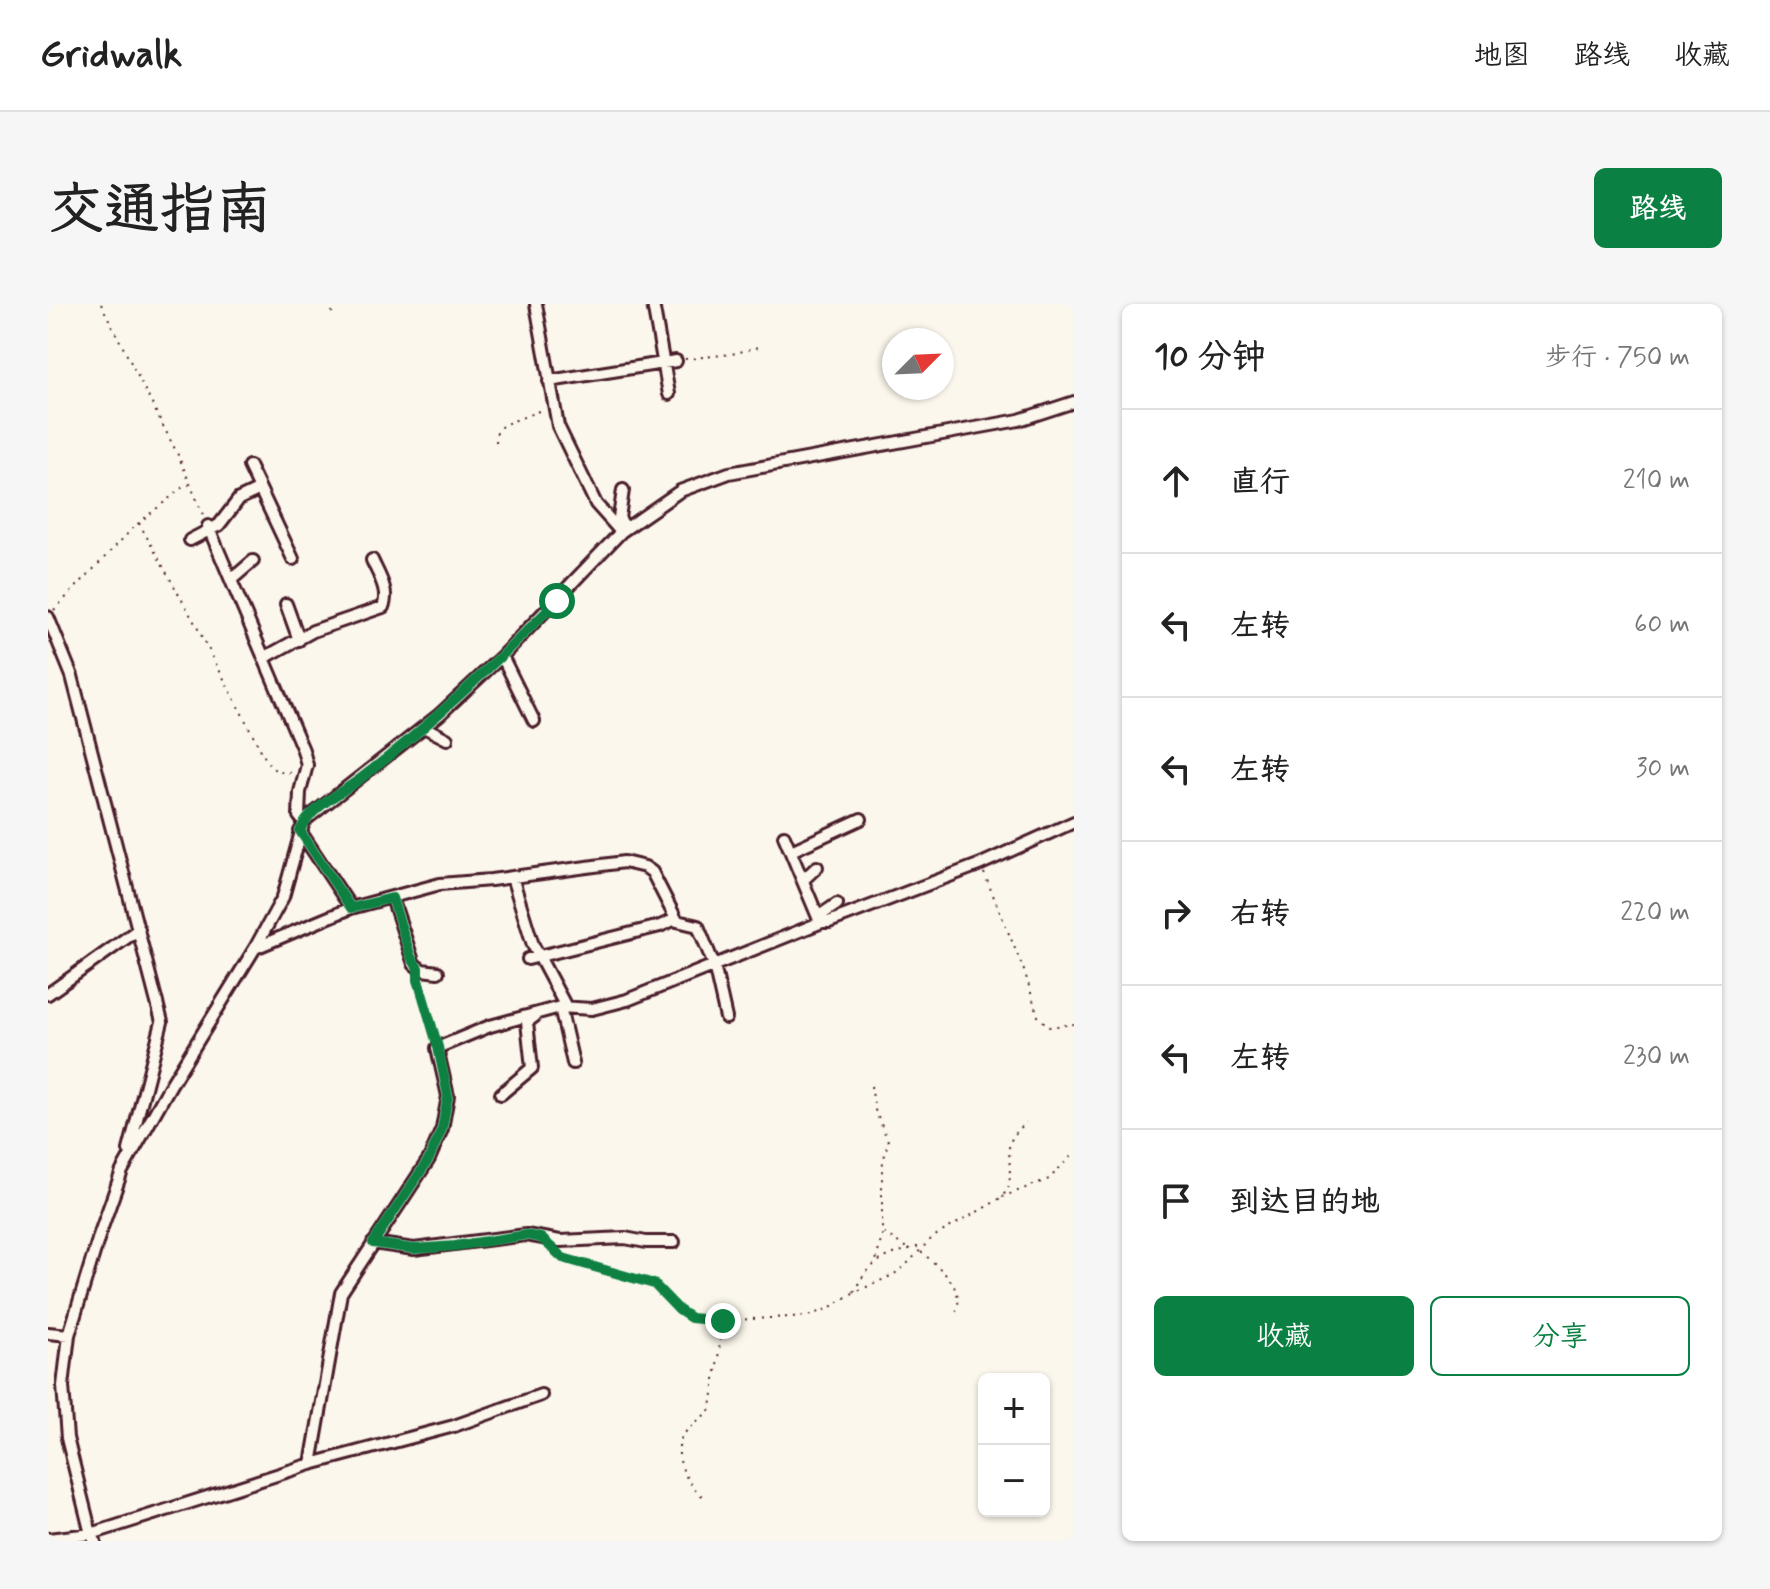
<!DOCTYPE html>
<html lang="zh">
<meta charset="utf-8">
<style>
:root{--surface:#fff;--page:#f6f6f6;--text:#222;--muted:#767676;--line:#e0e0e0;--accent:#0b8043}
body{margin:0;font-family:Mynerve,"LXGW WenKai TC",sans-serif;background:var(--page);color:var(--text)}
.controls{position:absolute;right:24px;bottom:24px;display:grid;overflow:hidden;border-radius:12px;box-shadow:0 2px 6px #0004}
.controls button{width:72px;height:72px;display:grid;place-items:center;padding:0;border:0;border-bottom:2px solid var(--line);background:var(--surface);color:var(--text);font:40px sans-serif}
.compass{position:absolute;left:834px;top:24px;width:72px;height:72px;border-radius:50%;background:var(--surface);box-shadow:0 2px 6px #0004;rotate:66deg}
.stop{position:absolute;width:24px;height:24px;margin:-18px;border:6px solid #0b8043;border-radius:50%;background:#fff}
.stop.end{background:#0b8043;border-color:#fff;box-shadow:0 2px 8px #0008}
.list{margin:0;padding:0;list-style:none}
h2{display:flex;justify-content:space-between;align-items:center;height:104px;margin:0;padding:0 32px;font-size:34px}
h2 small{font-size:26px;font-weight:400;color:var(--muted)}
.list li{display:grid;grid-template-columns:52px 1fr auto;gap:24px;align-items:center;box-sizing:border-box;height:144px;padding:0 32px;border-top:2px solid var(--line)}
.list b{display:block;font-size:30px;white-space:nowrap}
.list em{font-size:26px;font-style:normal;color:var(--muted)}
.actions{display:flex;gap:16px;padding:24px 32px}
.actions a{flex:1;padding:18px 0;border:2px solid var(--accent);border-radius:12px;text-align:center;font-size:28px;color:var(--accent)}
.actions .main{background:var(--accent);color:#fff}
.icon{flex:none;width:44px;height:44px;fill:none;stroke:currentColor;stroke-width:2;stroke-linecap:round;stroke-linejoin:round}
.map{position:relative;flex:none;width:1026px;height:1237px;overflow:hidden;border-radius:12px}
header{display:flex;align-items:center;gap:48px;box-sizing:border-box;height:112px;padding:0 40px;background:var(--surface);border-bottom:2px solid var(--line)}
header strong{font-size:38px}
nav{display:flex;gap:44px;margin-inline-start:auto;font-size:28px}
.intro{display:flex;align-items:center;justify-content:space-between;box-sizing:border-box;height:192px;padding:0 48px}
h1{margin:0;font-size:56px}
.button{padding:20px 36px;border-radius:12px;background:var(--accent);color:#fff;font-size:28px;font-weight:700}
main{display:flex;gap:48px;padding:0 48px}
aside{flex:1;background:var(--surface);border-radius:12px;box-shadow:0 2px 6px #0004}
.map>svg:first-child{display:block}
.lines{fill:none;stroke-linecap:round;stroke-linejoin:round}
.street-casing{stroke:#4a1f2b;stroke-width:16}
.path{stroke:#4a1f2b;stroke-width:2;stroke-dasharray:2 6;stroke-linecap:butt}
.street{stroke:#fbf7ec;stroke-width:10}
.route{stroke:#0b8043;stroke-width:10}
</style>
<header>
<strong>Gridwalk</strong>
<nav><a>地图</a><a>路线</a><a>收藏</a></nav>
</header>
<div class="intro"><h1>交通指南</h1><a class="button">路线</a></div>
<main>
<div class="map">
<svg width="1026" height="1237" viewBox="0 0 1026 1237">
<rect width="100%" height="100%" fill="#fbf7ec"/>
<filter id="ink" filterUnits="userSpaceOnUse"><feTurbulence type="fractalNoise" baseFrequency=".0125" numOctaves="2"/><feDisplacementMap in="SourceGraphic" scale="16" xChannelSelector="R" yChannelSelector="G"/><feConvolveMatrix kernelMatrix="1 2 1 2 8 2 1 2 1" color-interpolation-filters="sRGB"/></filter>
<g filter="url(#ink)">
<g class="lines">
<defs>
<path id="street" d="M488 0 510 122 548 200 573 228
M605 0 621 90
M501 77 628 57
M201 162 212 185
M575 186 571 214 578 224
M160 222 255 446 259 461 252 488 251 512 256 517
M142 236 171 221 191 195 212 185 245 255
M183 276 205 257
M238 300 251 336
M0 313 24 372 114 718 81 846
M454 352 486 417
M216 354 265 327 335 303C342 287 330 270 324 256
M376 423 399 435
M252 527 303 604
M736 532 772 618
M743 547 813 515
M464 573 485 641 518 703
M755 576 769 563
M344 594 366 660 374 666 390 668
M770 613 789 600
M207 644 303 604 392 580 443 576 576 558 597 563 604 568 629 617 650 622 666 661 678 714
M480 655 612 622 628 615
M0 690 91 625
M512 703 525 759
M453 790 484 764 479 718 487 712
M325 939 366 945 478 931 512 937 577 934 598 938H626
M0 1029 21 1031
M263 1160 293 989 381 855 394 825 400 792 389 744 442 722 512 703 544 705 579 696 774 618H781L933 560 1026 518
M0 1235 43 1230 263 1160 406 1122 493 1091
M47 1237 43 1230 19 1134 15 1082 21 1031 52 929 74 867 122 782 207 644 235 593 256 517 391 411 454 352 573 228 632 187 681 169 971 116 1026 98"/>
</defs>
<!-- street casing -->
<use href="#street" class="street-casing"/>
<!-- path -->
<path class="path" d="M53 0 131 153 155 211
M280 0 287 14
M637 55 684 50 715 42
M448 138 449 127 455 121 496 105
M91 219 149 323 218 456C226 469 232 468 246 469
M6 306 87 222 135 183 141 181
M936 569 977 669 990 712 1001 723 1026 720
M370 677 387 732
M823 782 827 806 840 837 834 863V932L828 957
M954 893 1001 875 1026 849
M836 929 860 945
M873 948C889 961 922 987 906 1011
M508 949 515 954 606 980 631 1006 643 1014 667 1017 760 1012 781 1004 803 990 845 971 856 963 885 933 950 896 960 886 962 872 961 841 965 832 978 818
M806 988C823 953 841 951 876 941
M654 1192C639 1181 622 1148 636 1130 644 1120 655 1114 663 1104L675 1018"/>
<!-- street -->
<use href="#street" class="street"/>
</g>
</g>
<g class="lines" filter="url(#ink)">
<!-- route -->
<path class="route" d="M509 297C446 360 383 421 312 475 292 490 262 503 252 527L303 604 344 594 363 653 370 664V676L390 743 400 792 394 825 381 855 325 939 366 945 407 942 478 931 493 934 515 954 606 980 631 1006 643 1014 675 1017"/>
</g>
</svg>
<div class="controls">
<button>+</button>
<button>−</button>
</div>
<svg class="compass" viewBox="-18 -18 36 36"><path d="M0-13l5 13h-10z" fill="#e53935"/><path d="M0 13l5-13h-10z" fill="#767676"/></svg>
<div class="stop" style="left:509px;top:297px"></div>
<div class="stop end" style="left:675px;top:1017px"></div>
</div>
<aside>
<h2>10 分钟<small>步行 · 750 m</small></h2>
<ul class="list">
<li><svg class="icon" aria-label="ahead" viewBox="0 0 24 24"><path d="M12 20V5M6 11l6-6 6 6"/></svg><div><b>直行</b></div><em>210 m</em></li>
<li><svg class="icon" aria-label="left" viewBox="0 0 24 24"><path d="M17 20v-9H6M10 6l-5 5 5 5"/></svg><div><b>左转</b></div><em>60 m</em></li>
<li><svg class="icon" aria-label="left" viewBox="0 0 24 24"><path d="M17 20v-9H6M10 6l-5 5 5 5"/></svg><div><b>左转</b></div><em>30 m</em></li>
<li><svg class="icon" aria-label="right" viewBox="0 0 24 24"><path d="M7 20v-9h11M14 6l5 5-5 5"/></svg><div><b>右转</b></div><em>220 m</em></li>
<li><svg class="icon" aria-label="left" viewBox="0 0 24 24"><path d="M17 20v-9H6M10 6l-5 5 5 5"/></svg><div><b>左转</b></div><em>230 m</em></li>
<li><svg class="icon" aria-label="arrive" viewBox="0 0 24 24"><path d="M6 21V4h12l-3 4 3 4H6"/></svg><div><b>到达目的地</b></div></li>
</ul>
<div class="actions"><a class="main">收藏</a><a>分享</a></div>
</aside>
</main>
